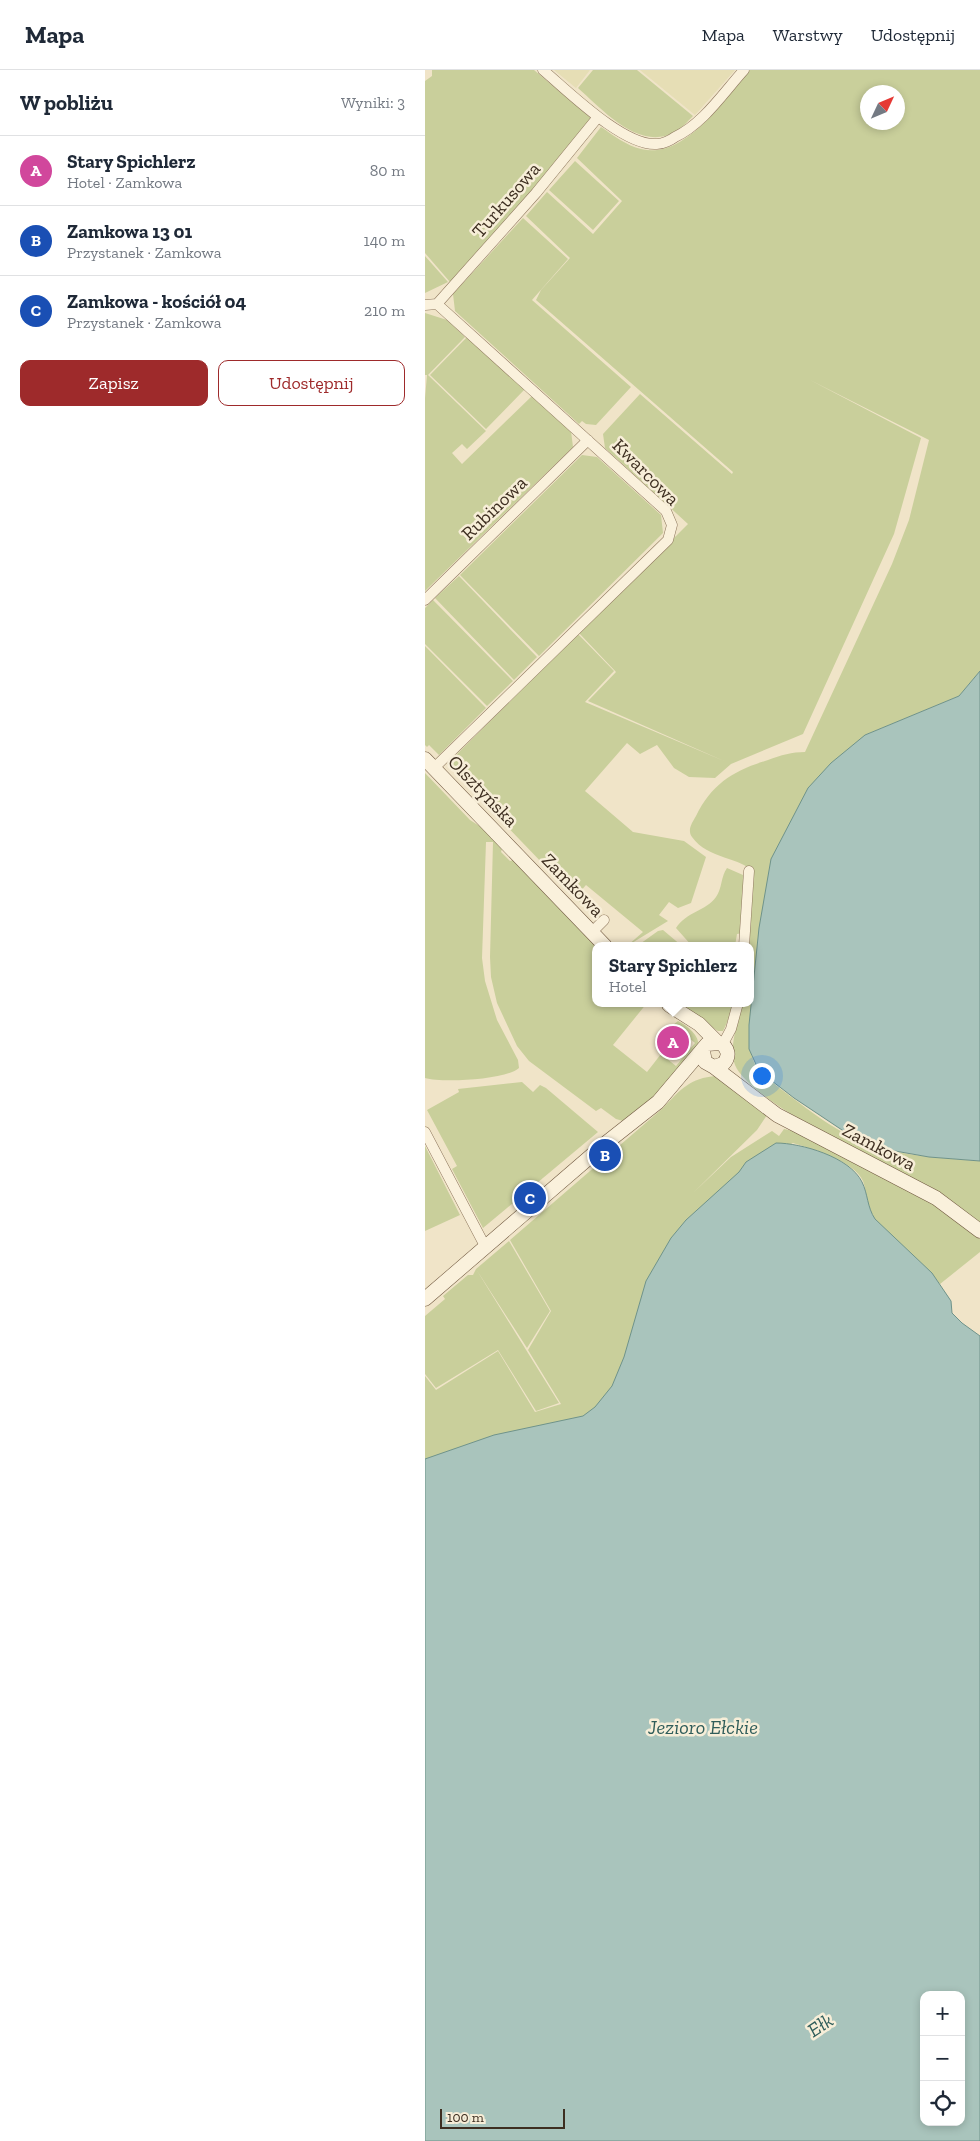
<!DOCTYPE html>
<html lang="pl">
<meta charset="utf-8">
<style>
:root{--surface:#fff;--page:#f2f2f3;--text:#1f2937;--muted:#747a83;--line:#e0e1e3;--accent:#9e2a2b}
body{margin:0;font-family:"Zilla Slab",serif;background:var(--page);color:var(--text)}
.controls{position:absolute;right:15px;bottom:15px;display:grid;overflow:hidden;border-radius:10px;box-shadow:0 2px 8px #0003}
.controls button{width:45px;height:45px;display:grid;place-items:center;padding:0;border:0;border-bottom:1px solid var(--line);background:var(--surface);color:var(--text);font:25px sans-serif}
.compass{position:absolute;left:435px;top:15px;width:45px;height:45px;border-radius:50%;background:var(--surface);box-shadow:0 2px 8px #0003;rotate:46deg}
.scale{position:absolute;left:15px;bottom:12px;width:125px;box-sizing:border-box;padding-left:5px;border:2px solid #3d2e20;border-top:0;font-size:14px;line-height:18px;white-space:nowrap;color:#3d2e20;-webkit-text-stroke:4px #f7eed8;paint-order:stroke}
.you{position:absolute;left:336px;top:1005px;width:18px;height:18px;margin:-12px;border:4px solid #fff;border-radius:50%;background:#1a73e8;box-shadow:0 0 0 8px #1a73e833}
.badge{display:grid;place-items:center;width:32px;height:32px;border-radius:50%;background:var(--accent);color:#fff;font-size:16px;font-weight:700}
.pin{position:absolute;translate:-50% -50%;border:2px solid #fff;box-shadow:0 1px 5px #0006}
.popup{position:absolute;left:167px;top:872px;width:162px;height:65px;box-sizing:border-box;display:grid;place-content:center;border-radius:10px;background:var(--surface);filter:drop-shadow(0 1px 4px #0005);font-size:16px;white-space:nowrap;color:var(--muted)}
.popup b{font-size:19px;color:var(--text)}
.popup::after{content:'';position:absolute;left:50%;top:100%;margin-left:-10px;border:10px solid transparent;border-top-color:var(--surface)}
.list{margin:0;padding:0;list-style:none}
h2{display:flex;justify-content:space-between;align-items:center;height:65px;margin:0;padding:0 20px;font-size:21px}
h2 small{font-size:16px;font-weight:400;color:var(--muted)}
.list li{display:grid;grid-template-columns:32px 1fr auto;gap:15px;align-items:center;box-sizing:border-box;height:70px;padding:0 20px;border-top:1px solid var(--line)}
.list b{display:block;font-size:19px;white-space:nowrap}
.list p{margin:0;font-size:16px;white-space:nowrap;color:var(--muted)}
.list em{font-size:16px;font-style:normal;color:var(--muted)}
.actions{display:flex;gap:10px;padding:15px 20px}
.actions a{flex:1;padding:11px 0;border:1px solid var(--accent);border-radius:10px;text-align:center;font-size:18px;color:var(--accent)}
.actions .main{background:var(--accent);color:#fff}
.icon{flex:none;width:28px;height:28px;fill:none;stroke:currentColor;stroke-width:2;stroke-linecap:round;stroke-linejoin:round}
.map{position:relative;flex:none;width:555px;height:2071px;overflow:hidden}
header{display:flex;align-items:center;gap:30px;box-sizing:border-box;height:70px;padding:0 25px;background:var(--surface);border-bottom:1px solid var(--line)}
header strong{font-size:24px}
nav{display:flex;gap:28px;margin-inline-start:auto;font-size:18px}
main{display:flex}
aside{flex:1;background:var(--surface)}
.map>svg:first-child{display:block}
.farmland{fill:#e6deb5}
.green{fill:#c9cf9b;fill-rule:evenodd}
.water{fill:#a9c4bc;stroke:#6f938a;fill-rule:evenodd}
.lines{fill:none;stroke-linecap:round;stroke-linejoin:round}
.street-casing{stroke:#8d765c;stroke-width:11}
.secondary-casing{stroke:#6f573f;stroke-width:15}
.street{stroke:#faf1dc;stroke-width:10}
.secondary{stroke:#faf1dc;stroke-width:14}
.labels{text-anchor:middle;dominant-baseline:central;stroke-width:5;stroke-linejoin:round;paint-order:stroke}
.street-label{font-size:19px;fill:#3d2e20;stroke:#f7eed8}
.water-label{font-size:20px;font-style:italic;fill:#2f5d5a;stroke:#f7eed8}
</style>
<header>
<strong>Mapa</strong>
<nav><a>Mapa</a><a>Warstwy</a><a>Udostępnij</a></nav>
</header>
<main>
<aside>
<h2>W pobliżu<small>Wyniki: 3</small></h2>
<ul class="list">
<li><span class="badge" style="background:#d1479c">A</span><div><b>Stary Spichlerz</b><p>Hotel · Zamkowa</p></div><em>80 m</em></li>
<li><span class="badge" style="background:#1a4fb4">B</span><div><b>Zamkowa 13 01</b><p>Przystanek · Zamkowa</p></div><em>140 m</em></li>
<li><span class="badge" style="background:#1a4fb4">C</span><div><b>Zamkowa - kościół 04</b><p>Przystanek · Zamkowa</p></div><em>210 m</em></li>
</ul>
<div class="actions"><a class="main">Zapisz</a><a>Udostępnij</a></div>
</aside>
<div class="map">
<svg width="555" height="2071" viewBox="0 0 555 2071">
<rect width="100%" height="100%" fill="#f0e4c8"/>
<!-- farmland -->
<path class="farmland" d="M129 0H165L151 18Z
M215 0H310L270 45Z"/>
<!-- green -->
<path class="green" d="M7 0H109L166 48 108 120 25 212 0 183V11L7 6Z
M168 0H212L268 46C263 51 257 58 250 62 214 82 177 39 153 18Z
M325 0H555V601L534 626 440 665 331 963 324 969C324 979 328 993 334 1001 339 1007 347 1011 352 1016 381 1038 414 1065 449 1076 483 1087 520 1088 555 1091V1154L519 1125 366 1044C351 1035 317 1012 310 995 303 977 314 951 317 933H326V876H323L328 802C318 788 282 789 267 767 262 760 267 753 271 746 287 713 310 700 343 690 356 685 367 682 380 682L467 494 484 450 504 370 385 310 496 368 469 464 378 664 306 694 290 708 264 707 249 698 232 675 215 684 202 673 160 721 208 762 259 771 281 787 266 833 253 838 244 832 234 845 243 851 202 876 218 862 161 815 154 823 176 844 171 849 22 694 153 564 189 601 160 632 299 691 163 631 191 602 154 563 263 454 180 378 178 364 215 324 307 404 308 402 111 230 116 220 145 188 101 146 122 122 168 164 197 131 152 88 176 57C188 65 202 76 216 79 260 90 300 29 325 0ZM442 22H472V52H442Z
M150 91 194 131 168 160 124 120Z
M98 148 143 189 107 230 206 317 171 355 161 354 157 351 154 354 30 241 28 224Z
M0 186 23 212 0 223Z
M0 243 22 250 40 267 3 305 61 361 42 379 37 374 27 383 37 394 107 326 146 361 148 377 0 521V328L2 305H0Z
M42 267 100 319 61 359 5 305Z
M157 385 172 387 236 445 238 463 114 586 35 505Z
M34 506 112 587 89 610 10 528Z
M8 530 88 611 62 636 0 574V538Z
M0 576 61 638 14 685 4 675 2 677 0 675Z
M0 703 45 750 59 759 77 779 76 782 85 791 88 790 170 876V933H222L188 975 222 1002 236 984 251 996 270 973 248 955 253 951C263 956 274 965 274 977L234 1023 198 1051 191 1049 176 1038 171 1041 104 991 92 976 72 933 66 907 65 887 68 772H61L57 888 60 911 72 950 93 990 94 998C81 1010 17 1013 0 1008Z
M302 798 318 805 320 812 318 863 312 864 310 876H267L251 858C261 842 281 841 291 827 297 819 296 806 302 798Z
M238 860 257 876H212L233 861Z
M256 933H310L300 957 298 961H293L254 936Z
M291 1006 342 1045 332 1060 268 1123 306 1087 347 1061 354 1066 359 1059 373 1062 515 1136 555 1169V1182L515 1214C496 1189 471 1172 450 1149 440 1138 442 1122 438 1111 429 1091 387 1079 368 1073L348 1083 209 1313 0 1450V1306L11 1320 73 1281 110 1342 136 1334 103 1280 126 1241 85 1170 238 1038C256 1019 265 1008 291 1006Z
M97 1012 108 1022 115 1015 121 1018 173 1062 58 1158 27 1099 32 1096 2 1040 34 1022 33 1019Z
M0 1076 35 1145 0 1161Z
M84 1171 125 1241 102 1278 51 1199Z
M51 1199 134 1333 111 1341 73 1280 11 1318 0 1304V1246L20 1229 18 1226 43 1205H48Z"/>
<!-- water -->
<path class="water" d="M555 601V1091L504 1087 470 1081 448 1076 423 1064 369 1028 334 1001 324 979V955L334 858 346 789 383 718 406 693 440 665 534 626Z
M351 1073C376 1073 425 1087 437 1112 443 1124 442 1137 450 1149L507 1203 526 1231 527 1243 537 1253 555 1266V2071H0V1389L69 1365 158 1346 170 1337 187 1316 199 1287 221 1211 246 1168 261 1150 314 1102 321 1092ZM499 1925H536V2052H499Z"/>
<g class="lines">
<defs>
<path id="street" d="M118 0C143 21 199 77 232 74 238 74 246 70 250 67 278 54 299 22 319 0
M12 234 111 123 173 47
M0 235 12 234 241 441 247 455 243 470 9 698
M0 530 163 370
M167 862 179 850
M319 876 324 801
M298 974 306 959 313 933
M0 1062 61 1178"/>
<path id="secondary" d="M0 689 180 876
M244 935 274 954 292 972
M289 997 352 1045 511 1128 555 1161
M0 1229 181 1073 233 1032 282 974 295 973C304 978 305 987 298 994L289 997 280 992 278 981"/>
</defs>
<!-- street casing -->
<use href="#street" class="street-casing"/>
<!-- secondary casing -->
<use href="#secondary" class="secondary-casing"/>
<!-- street -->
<use href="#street" class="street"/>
<!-- secondary -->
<use href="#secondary" class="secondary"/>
</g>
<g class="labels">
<!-- street labels -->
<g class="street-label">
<text transform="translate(81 130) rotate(-49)">Turkusowa</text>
<text transform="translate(221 402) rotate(45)">Kwarcowa</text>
<text transform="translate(69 438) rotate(-44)">Rubinowa</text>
<text transform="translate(58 721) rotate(46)">Olsztyńska</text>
<text transform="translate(148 815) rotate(46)">Zamkowa</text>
<text transform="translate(454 1077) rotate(28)">Zamkowa</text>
</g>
<!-- water labels -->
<g class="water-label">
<text x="278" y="1657">Jezioro Ełckie</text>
<text transform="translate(395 1955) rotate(-34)">Ełk</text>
</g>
</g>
</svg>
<div class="controls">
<button>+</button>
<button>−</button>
<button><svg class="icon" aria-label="locate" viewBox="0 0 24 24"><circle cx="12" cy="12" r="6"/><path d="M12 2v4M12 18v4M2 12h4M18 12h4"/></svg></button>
</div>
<svg class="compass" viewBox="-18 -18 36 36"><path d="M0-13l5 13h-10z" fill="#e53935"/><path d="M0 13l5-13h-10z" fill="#747a83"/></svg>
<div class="scale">100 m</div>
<div class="you"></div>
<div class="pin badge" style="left:248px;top:972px;background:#d1479c">A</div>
<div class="popup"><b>Stary Spichlerz</b>Hotel</div>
<div class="pin badge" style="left:180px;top:1085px;background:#1a4fb4">B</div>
<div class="pin badge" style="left:105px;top:1128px;background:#1a4fb4">C</div>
</div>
</main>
